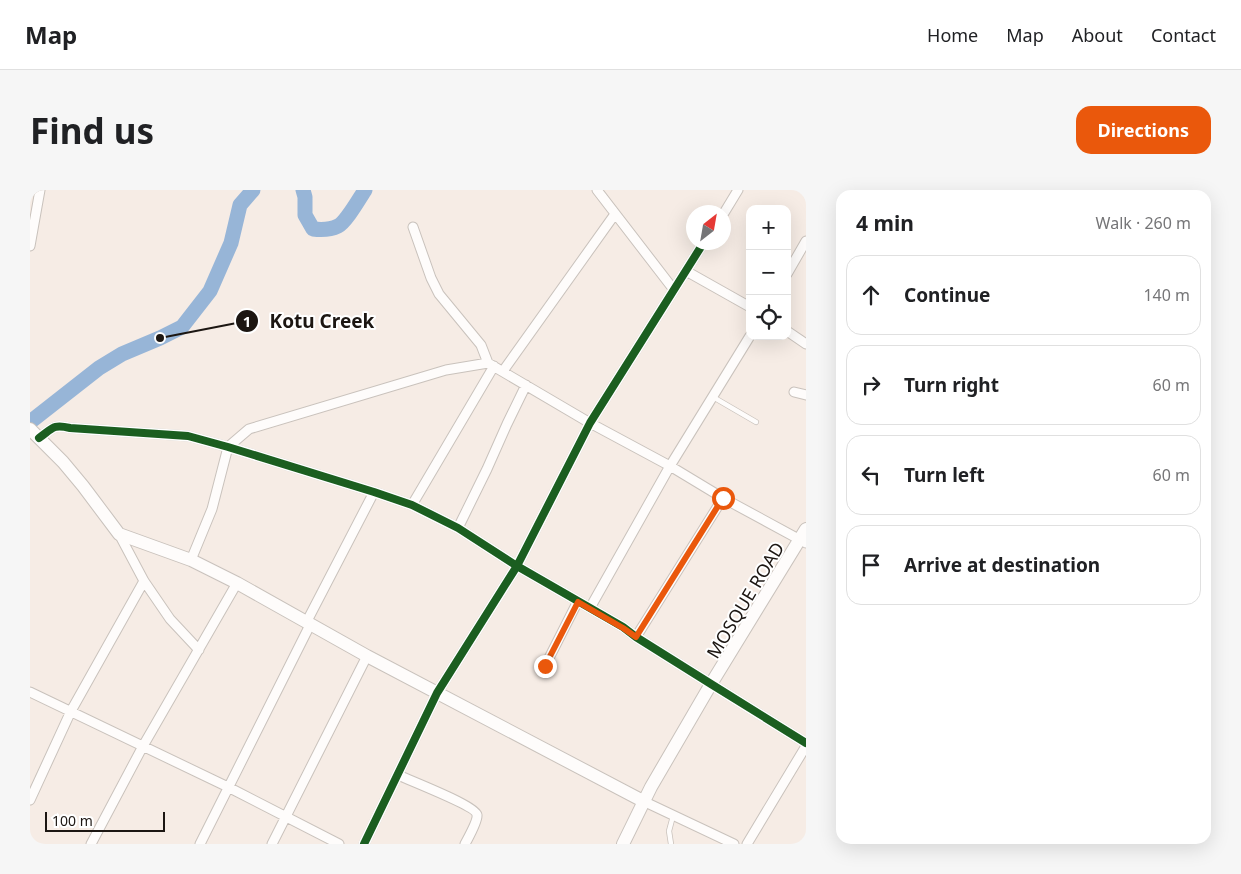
<!DOCTYPE html>
<meta charset="utf-8">
<style>
:root{--surface:#fff;--page:#f6f6f6;--text:#202124;--muted:#757577;--line:#e0e0e0;--accent:#ea580c}
body{margin:0;font-family:"Noto Sans",sans-serif;background:var(--page);color:var(--text)}
.controls{position:absolute;right:15px;top:15px;display:grid;overflow:hidden;border-radius:10px;box-shadow:0 5px 20px #0002}
.controls button{width:45px;height:45px;display:grid;place-items:center;padding:0;border:0;border-bottom:1px solid var(--line);background:var(--surface);color:var(--text);font:25px sans-serif}
.compass{position:absolute;left:656px;top:15px;width:45px;height:45px;border-radius:50%;background:var(--surface);box-shadow:0 5px 20px #0002;rotate:31deg}
.scale{position:absolute;left:15px;bottom:12px;width:120px;box-sizing:border-box;padding-left:5px;border:2px solid #1c1612;border-top:0;font-size:14px;line-height:18px;white-space:nowrap;color:#1c1612;-webkit-text-stroke:4px #fff;paint-order:stroke}
.stop{position:absolute;width:15px;height:15px;margin:-11px;border:4px solid #ea580c;border-radius:50%;background:#fff}
.stop.end{background:#ea580c;border-color:#fff;box-shadow:0 1px 5px #0008}
.list{margin:0;padding:0;list-style:none}
h2{display:flex;justify-content:space-between;align-items:center;height:65px;margin:0;padding:0 20px;font-size:21px}
h2 small{font-size:16px;font-weight:400;color:var(--muted)}
.list li{display:grid;grid-template-columns:32px 1fr auto;gap:15px;align-items:center;box-sizing:border-box;height:80px;margin:0 10px 10px;padding:0 10px;border:1px solid var(--line);border-radius:15px}
.list b{display:block;font-size:19px;white-space:nowrap}
.list em{font-size:16px;font-style:normal;color:var(--muted)}
.icon{flex:none;width:28px;height:28px;fill:none;stroke:currentColor;stroke-width:2;stroke-linecap:round;stroke-linejoin:round}
.map{position:relative;flex:none;width:776px;height:654px;overflow:hidden;border-radius:15px}
header{display:flex;align-items:center;gap:30px;box-sizing:border-box;height:70px;padding:0 25px;background:var(--surface);border-bottom:1px solid var(--line)}
header strong{font-size:24px}
nav{display:flex;gap:28px;margin-inline-start:auto;font-size:18px}
.intro{display:flex;align-items:center;justify-content:space-between;box-sizing:border-box;height:120px;padding:0 30px}
h1{margin:0;font-size:35px}
.button{padding:12px 22px;border-radius:15px;background:var(--accent);color:#fff;font-size:18px;font-weight:700}
main{display:flex;gap:30px;padding:0 30px}
aside{flex:1;background:var(--surface);border-radius:15px;box-shadow:0 5px 20px #0002}
.map>svg:first-child{display:block}
.lines{fill:none;stroke-linecap:round;stroke-linejoin:round}
.river{stroke:#97b5d7;stroke-width:15}
.lane-casing{stroke:#c9c2bc;stroke-width:6}
.street-casing{stroke:#c9c2bc;stroke-width:11}
.secondary-casing{stroke:#c9c2bc;stroke-width:14}
.lane{stroke:#fefcfb;stroke-width:4.5}
.street{stroke:#fefcfb;stroke-width:9}
.secondary{stroke:#fefcfb;stroke-width:12}
.cycleway-casing{stroke:#fff;stroke-width:11}
.cycleway{stroke:#1b5e20;stroke-width:8}
.route{stroke:#ea580c;stroke-width:6}
.labels{text-anchor:middle;dominant-baseline:central;stroke-width:4;stroke-linejoin:round;paint-order:stroke}
.street-label{font-size:18px;fill:#1c1612;stroke:#fff}
.leader{fill:none;stroke:#1c1612;stroke-width:2}
.callout-dot{fill:#1c1612;stroke:#fff;stroke-width:2}
.mark-label{font-size:15px;text-anchor:middle;font-weight:bold;fill:#fff}
.callout-label{font-size:19px;text-anchor:middle;font-weight:bold;fill:#1c1612;stroke:#fff;stroke-width:4;stroke-linejoin:round;paint-order:stroke}
</style>
<header>
<strong>Map</strong>
<nav><a>Home</a><a>Map</a><a>About</a><a>Contact</a></nav>
</header>
<div class="intro"><h1>Find us</h1><a class="button">Directions</a></div>
<main>
<div class="map">
<svg width="776" height="654" viewBox="0 0 776 654">
<rect width="100%" height="100%" fill="#f6ece5"/>
<g class="lines">
<!-- river -->
<path class="river" d="M273 0 275 7V25L283 39C291 40 300 40 308 36 316 32 329 9 335 0
M0 232 69 178 92 164 130 148 152 137 180 101 201 53 210 15 223 0"/>
<defs>
<path id="lane" d="M683 207 726 232
M641 654 639 641 643 626"/>
<path id="street" d="M567 0 644 100
M694 23 708 0
M383 37 401 88 409 104 451 155 458 173 560 233 640 276 693 308 776 353
M0 56 10 0
M656 81 720 117
M757 84 776 51
M757 141 776 154
M473 181 585 24
M764 202 776 205
M9 248C23 238 23 234 40 238L158 246 198 257 344 302 382 315 428 338 487 376 593 437 606 447 681 494 776 553
M382 315 464 176
M428 338 457 279 477 234 496 195
M89 344 114 391 140 429 169 460
M161 370 182 319 198 257 219 239 416 180 458 173
M560 418 640 276 720 146
M276 433 344 302
M606 447 693 308
M515 476 548 411
M0 502 198 597 309 654
M368 585C379 590 446 616 447 625 448 631 438 648 435 654
M0 610 41 521 114 391
M613 611 704 654
M61 654 113 556 207 393
M170 654 280 435
M242 654 337 466
M334 654 407 503 487 376 560 233 674 52
M717 654 776 556"/>
<path id="secondary" d="M0 239 33 272 53 296 89 344 161 370 207 393 337 466 613 611
M593 654 621 597 681 494 776 339"/>
</defs>
<!-- lane casing -->
<use href="#lane" class="lane-casing"/>
<!-- street casing -->
<use href="#street" class="street-casing"/>
<!-- secondary casing -->
<use href="#secondary" class="secondary-casing"/>
<!-- lane -->
<use href="#lane" class="lane"/>
<!-- street -->
<use href="#street" class="street"/>
<!-- secondary -->
<use href="#secondary" class="secondary"/>
<defs>
<path id="cycleway" d="M9 248C23 238 23 234 40 238L158 246 198 257 344 302 382 315 428 338 487 376 593 437 606 447 681 494 776 553
M334 654 407 503 487 376 560 233 674 52"/>
</defs>
<!-- cycleway casing -->
<use href="#cycleway" class="cycleway-casing"/>
<!-- cycleway -->
<use href="#cycleway" class="cycleway"/>
</g>
<g class="lines">
<!-- route -->
<path class="route" d="M515 476 548 412 593 438 606 447 693 308"/>
</g>
<g class="labels">
<!-- street labels -->
<g class="street-label">
<text transform="translate(715 410) rotate(-59)">MOSQUE ROAD</text>
</g>
</g>
<!-- callouts -->
<path class="leader" d="M130 148L217 131"/>
<g class="callout-dot">
<circle cx="130" cy="148" r="5"/>
<circle cx="217" cy="131" r="12"/>
</g>
<g class="mark-label">
<text x="217" y="137">1</text>
</g>
<g class="callout-label">
<text x="292" y="138">Kotu Creek</text>
</g>
</svg>
<div class="controls">
<button>+</button>
<button>−</button>
<button><svg class="icon" aria-label="locate" viewBox="0 0 24 24"><circle cx="12" cy="12" r="6"/><path d="M12 2v4M12 18v4M2 12h4M18 12h4"/></svg></button>
</div>
<svg class="compass" viewBox="-18 -18 36 36"><path d="M0-13l5 13h-10z" fill="#e53935"/><path d="M0 13l5-13h-10z" fill="#757577"/></svg>
<div class="scale">100 m</div>
<div class="stop" style="left:693px;top:308px"></div>
<div class="stop end" style="left:515px;top:476px"></div>
</div>
<aside>
<h2>4 min<small>Walk · 260 m</small></h2>
<ul class="list">
<li><svg class="icon" aria-label="ahead" viewBox="0 0 24 24"><path d="M12 20V5M6 11l6-6 6 6"/></svg><div><b>Continue</b></div><em>140 m</em></li>
<li><svg class="icon" aria-label="right" viewBox="0 0 24 24"><path d="M7 20v-9h11M14 6l5 5-5 5"/></svg><div><b>Turn right</b></div><em>60 m</em></li>
<li><svg class="icon" aria-label="left" viewBox="0 0 24 24"><path d="M17 20v-9H6M10 6l-5 5 5 5"/></svg><div><b>Turn left</b></div><em>60 m</em></li>
<li><svg class="icon" aria-label="arrive" viewBox="0 0 24 24"><path d="M6 21V4h12l-3 4 3 4H6"/></svg><div><b>Arrive at destination</b></div></li>
</ul>
</aside>
</main>
